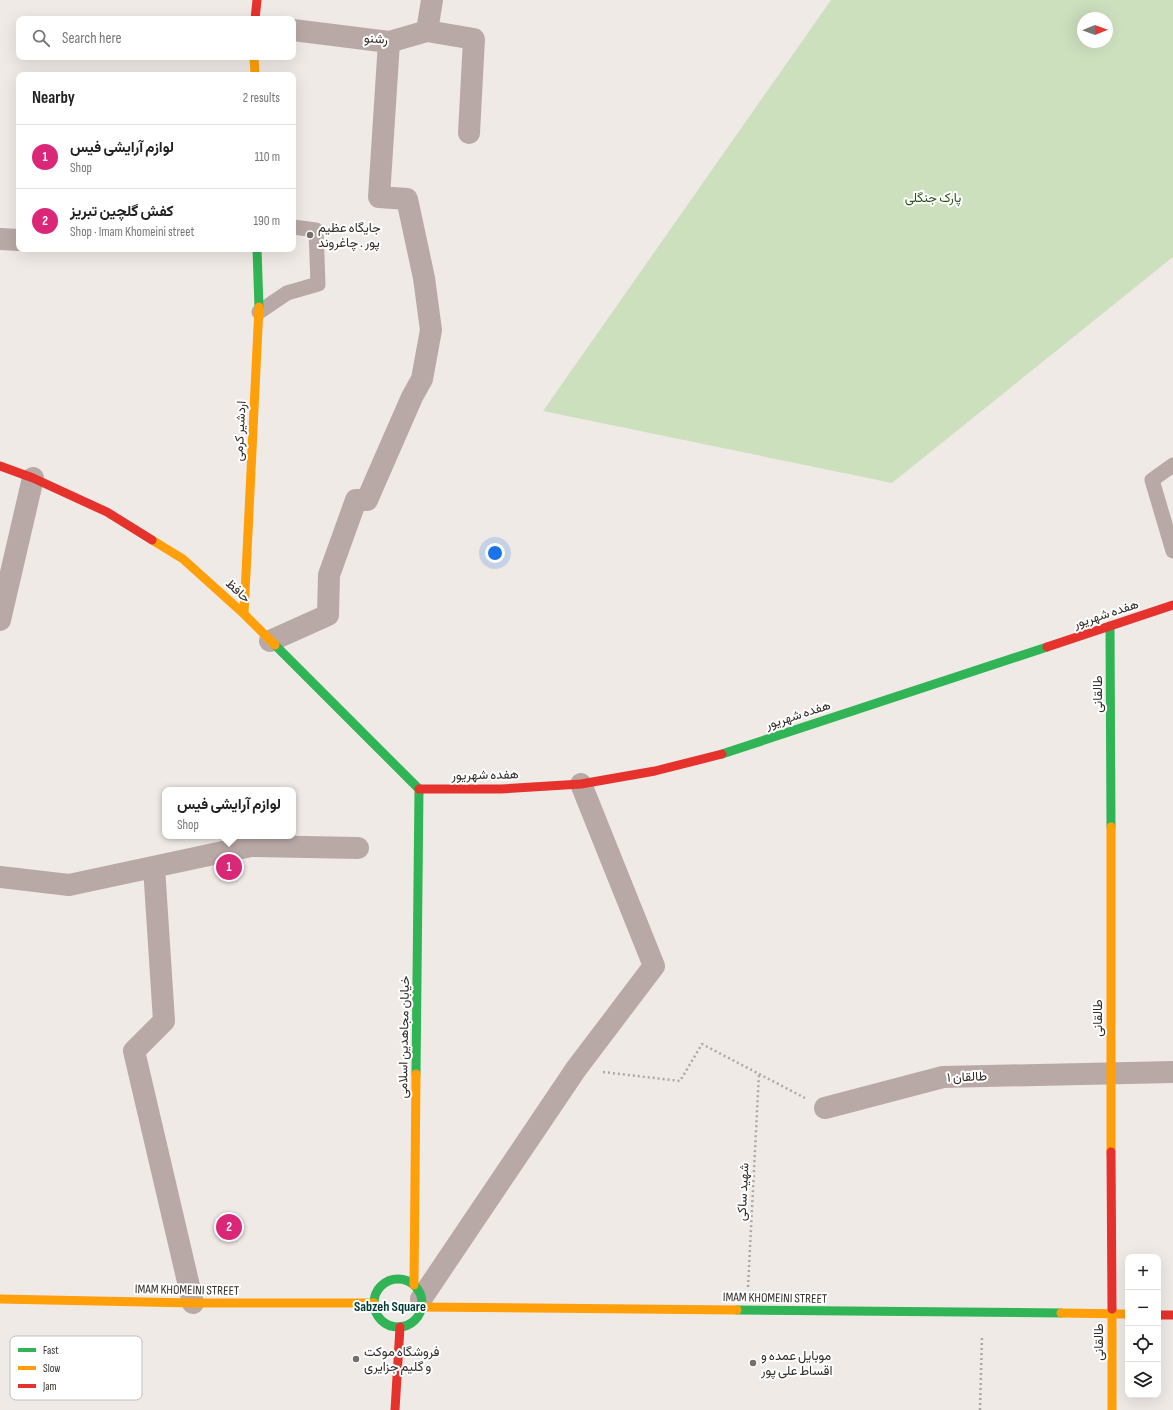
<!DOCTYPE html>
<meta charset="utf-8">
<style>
:root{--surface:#fff;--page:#f2f2f2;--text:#222;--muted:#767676;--line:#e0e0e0;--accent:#db2777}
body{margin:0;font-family:"Sofia Sans Condensed",Vazirmatn,sans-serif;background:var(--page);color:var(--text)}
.controls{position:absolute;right:12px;bottom:12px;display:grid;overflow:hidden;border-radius:8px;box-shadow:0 4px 16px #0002}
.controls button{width:36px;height:36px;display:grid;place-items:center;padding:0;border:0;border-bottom:1px solid var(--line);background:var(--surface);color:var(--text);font:20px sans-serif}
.compass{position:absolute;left:1077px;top:12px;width:36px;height:36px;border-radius:50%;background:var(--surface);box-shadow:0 4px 16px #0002;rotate:89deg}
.you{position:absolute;left:495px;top:553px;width:14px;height:14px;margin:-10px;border:3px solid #fff;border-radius:50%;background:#1a73e8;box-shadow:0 0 0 6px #1a73e833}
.badge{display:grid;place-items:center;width:26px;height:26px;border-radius:50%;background:var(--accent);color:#fff;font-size:13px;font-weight:700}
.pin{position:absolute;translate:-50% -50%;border:2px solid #fff;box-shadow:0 1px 4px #0006}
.popup{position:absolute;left:162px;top:787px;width:134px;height:52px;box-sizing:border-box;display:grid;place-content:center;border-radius:8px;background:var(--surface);filter:drop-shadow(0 1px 3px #0005);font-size:13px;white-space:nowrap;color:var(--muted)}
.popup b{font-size:15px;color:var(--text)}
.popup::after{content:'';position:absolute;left:50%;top:100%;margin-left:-8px;border:8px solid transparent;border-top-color:var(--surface)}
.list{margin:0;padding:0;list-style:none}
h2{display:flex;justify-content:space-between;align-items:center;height:52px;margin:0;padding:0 16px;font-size:17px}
h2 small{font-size:13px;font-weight:400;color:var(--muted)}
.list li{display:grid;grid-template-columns:26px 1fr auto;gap:12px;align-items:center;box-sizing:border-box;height:64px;padding:0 16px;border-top:1px solid var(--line)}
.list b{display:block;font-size:15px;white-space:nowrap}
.list p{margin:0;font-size:13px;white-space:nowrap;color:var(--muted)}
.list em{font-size:13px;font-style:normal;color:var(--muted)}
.icon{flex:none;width:22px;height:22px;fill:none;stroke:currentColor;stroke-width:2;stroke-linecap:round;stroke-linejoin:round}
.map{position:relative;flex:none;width:1173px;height:1410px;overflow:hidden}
.search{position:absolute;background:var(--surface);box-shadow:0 4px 16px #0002;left:16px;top:16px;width:280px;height:44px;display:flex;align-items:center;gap:10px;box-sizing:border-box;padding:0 14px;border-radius:8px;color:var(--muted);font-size:15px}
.panel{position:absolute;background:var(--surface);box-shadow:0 4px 16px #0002;left:16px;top:72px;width:280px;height:180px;border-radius:8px}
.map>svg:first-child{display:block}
.green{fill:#cce0be;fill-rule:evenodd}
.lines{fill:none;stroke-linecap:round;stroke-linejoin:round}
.path{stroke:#b0a6a4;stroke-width:2.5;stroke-dasharray:2 3;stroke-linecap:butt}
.lane{stroke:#b9a9a6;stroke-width:15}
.street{stroke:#b9a9a6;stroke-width:22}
.fast{stroke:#30b455;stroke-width:9}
.slow{stroke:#ff9f0a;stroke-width:9}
.jam{stroke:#e5322d;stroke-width:9}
.poi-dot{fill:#746f6c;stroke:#fff;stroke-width:1.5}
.labels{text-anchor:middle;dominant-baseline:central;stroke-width:4;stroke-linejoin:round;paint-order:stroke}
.street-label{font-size:13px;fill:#312d2a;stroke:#fff}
.park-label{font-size:13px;fill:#2b5418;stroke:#fff}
.poi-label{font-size:13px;fill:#312d2a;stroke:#fff;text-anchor:start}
.neighbourhood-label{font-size:14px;font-weight:bold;fill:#003c32;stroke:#fff}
.key{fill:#fff;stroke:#c1c0bf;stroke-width:1}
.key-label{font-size:11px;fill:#312d2a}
</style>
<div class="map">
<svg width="1173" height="1410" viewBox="0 0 1173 1410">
<rect width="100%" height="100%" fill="#f0eae6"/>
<!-- green -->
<path class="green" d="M831 0H1173V257L892 483 543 411ZM1083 18H1107V42H1083Z"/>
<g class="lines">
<!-- path -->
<path class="path" d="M603 1072 680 1081 702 1044 805 1098
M748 1287 759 1073
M980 1410 982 1336"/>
<!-- lane -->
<path class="lane" d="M259 312 287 293 318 284 316 230 293 227
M1173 465 1152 480 1173 551"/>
<!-- street -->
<path class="street" d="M293 30 389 42 427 31 432 0
M427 31 474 39 469 133
M0 239 19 240
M0 620 33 478
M270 641 328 615 329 575 356 500H367L412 397 422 379 431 330 424 278 407 199 379 197 389 42
M154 867 164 1021 134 1051 193 1303
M0 877 69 885 251 846 358 848
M825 1108 943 1077 1173 1072
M421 1299 576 1069 654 966 581 784"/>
<!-- fast -->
<path class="fast" d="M257 249 259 307
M1110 626 1111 827
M275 645 419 789
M722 754 1047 647
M416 1074 419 789
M374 1303a24 24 0 1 1 48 0a24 24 0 1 1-48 0Z
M737 1310 1061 1313"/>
<!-- slow -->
<path class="slow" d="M254 57 255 75
M152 540 183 559 244 614 275 645
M244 614 259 307
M1111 827V1152
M414 1285 416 1074
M0 1299 193 1303H374
M421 1307 737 1310
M1112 1309V1410
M1061 1313 1128 1314"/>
<!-- jam -->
<path class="jam" d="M255 19 257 0
M0 466 33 478 107 512 152 540
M1047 647 1173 605
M419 789H501L581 784 655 771 722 754
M1111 1152 1112 1309
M1158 1315H1173
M395 1410 400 1327"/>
</g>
<!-- markers -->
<g class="poi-dot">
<circle cx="310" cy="235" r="4"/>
<circle cx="356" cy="1359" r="4"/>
<circle cx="753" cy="1363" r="4"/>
</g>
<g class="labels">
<!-- street labels -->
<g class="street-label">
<text transform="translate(376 39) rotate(4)">رشنو</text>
<text transform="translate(240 431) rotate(-87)">اردشیر کرمی</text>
<text transform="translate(238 591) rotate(42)">حافظ</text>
<text transform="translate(1106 614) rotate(-18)">هفده شهریور</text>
<text transform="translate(1098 694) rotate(-90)">طالقانی</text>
<text transform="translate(798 715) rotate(-18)">هفده شهریور</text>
<text transform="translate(485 775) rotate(-1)">هفده شهریور</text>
<text transform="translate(1098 1018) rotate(-90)">طالقانی</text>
<text transform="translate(404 1037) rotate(-89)">خیابان مجاهدین اسلامی</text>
<text transform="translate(967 1077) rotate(-2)">طالقان ۱</text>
<text transform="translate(743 1192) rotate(-87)">شهید ساکی</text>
<text transform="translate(187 1290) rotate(1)">IMAM KHOMEINI STREET</text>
<text transform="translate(775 1298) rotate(1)">IMAM KHOMEINI STREET</text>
<text transform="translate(1099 1342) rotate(-90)">طالقانی</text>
</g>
<!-- park labels -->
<g class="park-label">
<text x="933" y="198">پارک جنگلی</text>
</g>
<!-- poi labels -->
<g class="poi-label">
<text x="318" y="228">جایگاه عظیم<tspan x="318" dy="15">پور . چاغروند</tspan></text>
<text x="364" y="1352">فروشگاه موکت<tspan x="364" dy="15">و گلیم جزایری</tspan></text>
<text x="761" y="1356">موبایل عمده و<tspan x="761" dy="15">اقساط علی پور</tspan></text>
</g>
<!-- neighbourhood labels -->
<g class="neighbourhood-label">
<text x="390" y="1306">Sabzeh Square</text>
</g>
</g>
<!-- legend -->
<rect x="10" y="1336" width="132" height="64" rx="6" class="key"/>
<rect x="18" y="1348" width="18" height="4" fill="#30b455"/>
<rect x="18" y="1366" width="18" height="4" fill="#ff9f0a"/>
<rect x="18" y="1384" width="18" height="4" fill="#e5322d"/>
<g class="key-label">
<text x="43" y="1354">Fast</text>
<text x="43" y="1372">Slow</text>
<text x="43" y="1390">Jam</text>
</g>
</svg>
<div class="controls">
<button>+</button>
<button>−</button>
<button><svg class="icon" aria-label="locate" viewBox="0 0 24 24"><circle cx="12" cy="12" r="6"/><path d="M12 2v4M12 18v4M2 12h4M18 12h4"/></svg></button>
<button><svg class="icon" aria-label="layers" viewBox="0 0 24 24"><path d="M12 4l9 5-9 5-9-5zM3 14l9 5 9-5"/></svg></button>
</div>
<svg class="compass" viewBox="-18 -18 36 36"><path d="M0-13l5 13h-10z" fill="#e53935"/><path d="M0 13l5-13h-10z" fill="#767676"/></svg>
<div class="you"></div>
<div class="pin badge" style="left:229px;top:867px">1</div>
<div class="popup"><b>لوازم آرایشی فیس</b>Shop</div>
<div class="pin badge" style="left:229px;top:1227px">2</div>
<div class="search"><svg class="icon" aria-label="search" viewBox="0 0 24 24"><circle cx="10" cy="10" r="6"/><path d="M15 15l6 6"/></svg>Search here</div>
<section class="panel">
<h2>Nearby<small>2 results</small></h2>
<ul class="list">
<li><span class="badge">1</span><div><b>لوازم آرایشی فیس</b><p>Shop</p></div><em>110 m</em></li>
<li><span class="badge">2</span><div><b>کفش گلچین تبریز</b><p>Shop · Imam Khomeini street</p></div><em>190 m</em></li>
</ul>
</section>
</div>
